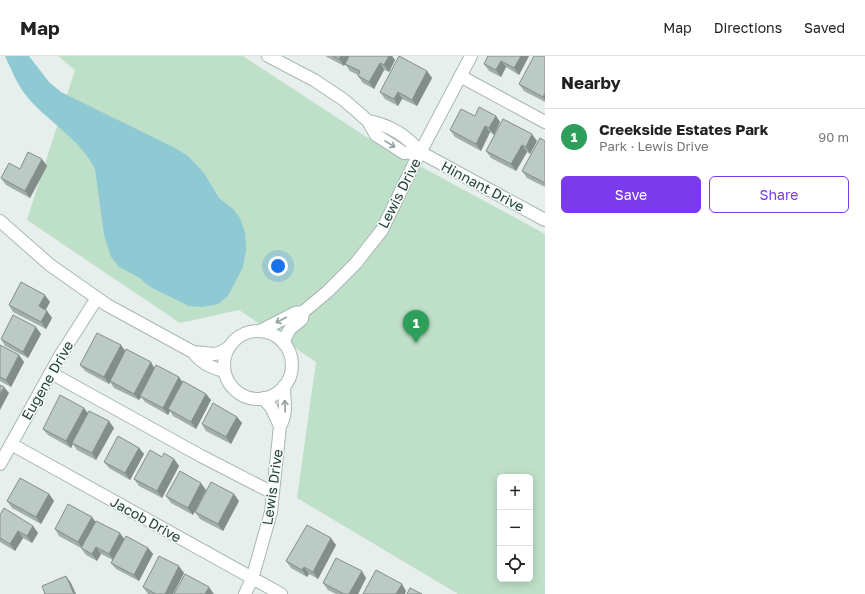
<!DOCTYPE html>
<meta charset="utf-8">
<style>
:root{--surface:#fff;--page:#f6f6f6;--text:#222;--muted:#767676;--line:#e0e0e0;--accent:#7c3aed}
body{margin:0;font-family:"Golos Text",sans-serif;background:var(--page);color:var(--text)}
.controls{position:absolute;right:12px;bottom:12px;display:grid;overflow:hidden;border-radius:6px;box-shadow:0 2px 10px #0003}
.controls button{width:36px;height:36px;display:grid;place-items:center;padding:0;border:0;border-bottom:1px solid var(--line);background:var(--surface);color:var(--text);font:20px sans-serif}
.you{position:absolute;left:278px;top:210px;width:14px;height:14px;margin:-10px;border:3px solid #fff;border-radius:50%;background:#1a73e8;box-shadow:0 0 0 6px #1a73e833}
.badge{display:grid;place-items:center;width:26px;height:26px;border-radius:50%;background:var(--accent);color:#fff;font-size:13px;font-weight:700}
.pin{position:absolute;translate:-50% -33px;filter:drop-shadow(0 1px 2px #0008)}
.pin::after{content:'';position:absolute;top:21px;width:14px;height:12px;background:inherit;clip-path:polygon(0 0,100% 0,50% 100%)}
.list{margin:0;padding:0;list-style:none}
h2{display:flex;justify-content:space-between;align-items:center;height:52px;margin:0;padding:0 16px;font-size:17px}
h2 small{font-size:13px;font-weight:400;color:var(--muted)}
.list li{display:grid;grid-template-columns:26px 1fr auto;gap:12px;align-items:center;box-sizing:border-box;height:56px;padding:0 16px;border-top:1px solid var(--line)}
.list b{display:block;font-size:15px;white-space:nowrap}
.list p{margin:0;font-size:13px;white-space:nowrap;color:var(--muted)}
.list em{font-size:13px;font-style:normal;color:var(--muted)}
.actions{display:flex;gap:8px;padding:12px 16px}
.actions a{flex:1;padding:9px 0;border:1px solid var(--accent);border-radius:6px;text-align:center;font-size:14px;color:var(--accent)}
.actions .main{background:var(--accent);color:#fff}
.icon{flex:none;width:22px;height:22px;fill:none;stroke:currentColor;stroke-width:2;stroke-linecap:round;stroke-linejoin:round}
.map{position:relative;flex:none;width:545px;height:538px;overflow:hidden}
header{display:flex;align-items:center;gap:24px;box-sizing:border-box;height:56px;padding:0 20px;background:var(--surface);border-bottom:1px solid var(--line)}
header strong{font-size:19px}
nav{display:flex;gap:22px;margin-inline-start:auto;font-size:14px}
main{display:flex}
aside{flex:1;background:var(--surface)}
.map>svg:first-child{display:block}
.green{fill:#bfe0c8;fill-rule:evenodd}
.water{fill:#8ec9d4}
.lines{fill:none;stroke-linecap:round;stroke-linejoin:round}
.minor-casing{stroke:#a8b8b2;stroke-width:14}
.minor{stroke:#fff;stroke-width:12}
.wall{fill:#a1aea9}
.shaded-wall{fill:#838d89}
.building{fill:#bbcac4;stroke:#838d89}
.oneway{stroke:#92a09c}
.labels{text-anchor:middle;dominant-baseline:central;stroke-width:3;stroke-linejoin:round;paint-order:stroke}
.street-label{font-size:14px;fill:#24423a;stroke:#f7fbf9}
</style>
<header>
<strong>Map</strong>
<nav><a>Map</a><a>Directions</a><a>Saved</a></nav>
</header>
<main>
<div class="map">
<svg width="545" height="538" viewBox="0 0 545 538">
<rect width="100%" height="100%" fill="#e6efeb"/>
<!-- green -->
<path class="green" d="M58 0H243L365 80 545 178V538H458L297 442 316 306 239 254 180 267 27 164 75 14ZM500 421H530V523H500Z"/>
<!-- water -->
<path class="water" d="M5 0H29L49 26 61 36 175 92 188 100 204 117 219 142 233 153 240 162 245 177 246 194 243 211 228 240 218 248 203 251 189 250 152 232 144 226 140 222 119 211 111 201 104 179 95 113C81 84 50 67 29 43 18 31 12 15 5 0Z"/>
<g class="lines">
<defs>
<path id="minor" d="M268 0 314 24 344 44 368 65 376 79 404 97 420 96
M460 20 545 66
M368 65C389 69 407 80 420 96L545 164
M0 165 50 209 107 249 193 296 214 298 219 297 228 292
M260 275 295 257 303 256 327 236 356 207 382 174 413 110 471 0
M224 309a34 34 0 1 1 68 0a34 34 0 1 1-68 0Z
M284 288 286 280 290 273 302 263 303 256
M193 296C201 307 211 312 224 315
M51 317 201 400 273 437
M263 342 271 351 280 370
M11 388 281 538
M0 408 60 300 97 242
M245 538 252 523 271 456 280 370C288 357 284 344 284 330"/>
</defs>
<!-- minor casing -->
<use href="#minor" class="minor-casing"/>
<!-- minor -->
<use href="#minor" class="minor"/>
</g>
<!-- wall -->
<path class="wall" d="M325 0H349L344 10Z
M349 0H392L395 4 389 16 384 14 374 33 363 27 358 20V19L350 15 345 8Z
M529 0 519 19 506 11 501 21 489 15 484 8Z
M545 1V46L524 35 519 28Z
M427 15 432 22 417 50 402 43 398 50 385 43 380 36Z
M475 60H496L500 66 494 79 490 76 481 95 455 81 450 74Z
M537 85 530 98 527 96 516 115 491 102 486 95Z
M545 85V131L527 122 522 115Z
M47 110 30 142 6 129 1 122 20 113Z
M50 246 45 254 47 255 52 262 46 273 13 256 9 249Z
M41 278 28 302 5 290 1 283Z
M0 289 19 299 24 306 11 331 0 325Z
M125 295 155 312 206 338 211 344 196 373 173 360 170 355 168 359 145 346 141 341 139 344 114 332 110 326 109 328 85 315 80 309Z
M84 352 88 357 114 372 96 404 77 394 73 388 71 392 48 379 43 373Z
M237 361 242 367 231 388 206 375 202 368Z
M139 392 144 398 130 424 109 412 104 406Z
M162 401 174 403 179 410 162 442 139 430 134 423Z
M206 434 193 459 171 447 166 440Z
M49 438 54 445 41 468 12 452 7 445Z
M239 445 223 475 200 463 195 456Z
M0 459 33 470 38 477 32 487 23 482 15 495 0 486Z
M92 461 95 466 124 483 148 492 153 498 139 525 116 513 111 507 113 504 101 498 97 505 86 499 81 492 59 480 55 473Z
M336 489 318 523 309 518 307 521 291 512 286 505Z
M184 517 173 538H148L143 531Z
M366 522 358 538H336L328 534 323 527Z"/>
<!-- shaded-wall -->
<path class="shaded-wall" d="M341 0H349L344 10 339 3Z
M389 0H392L395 4 389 16 384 9Z
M521 0H529L519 19 514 12Z
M501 5 506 11 501 21 496 14Z
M380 7 384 14 374 33 369 26Z
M427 15 432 22 417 50 412 44Z
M398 36 402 43 398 50 394 43Z
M545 37V44L543 41Z
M496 60 500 66 494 79 489 72Z
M485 70 490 76 481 95 476 88Z
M532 78 537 85 530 98 526 91Z
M522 89 527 96 516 115 511 108Z
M42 103 47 110 30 142 25 135Z
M45 239 50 246 44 257 39 250Z
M47 255 52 262 46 273 41 266Z
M36 271 41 278 28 302 23 296Z
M121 289 126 296 110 325V326L109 328 104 321Z
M19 299 24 306 11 331 6 324Z
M151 306 155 313 140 340 141 341 139 344 134 338Z
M179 321 184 328 168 353 170 355 168 359 163 352Z
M4 331 9 337 0 354V338Z
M206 338 211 344 196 373 191 366Z
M84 352 89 359 72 387 73 388 71 392 66 385Z
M237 361 242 367 231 388 226 381Z
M109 365 114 372 96 404 92 397Z
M139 392 144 398 130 424 125 417Z
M174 403 179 410 162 442 157 435Z
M201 427 206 434 193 459 188 452Z
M49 438 54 445 41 468 36 461Z
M234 438 239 445 223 475 218 468Z
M92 461 97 468 83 493 78 486Z
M33 470 38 477 32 487 27 480Z
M18 475 23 482 15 495 10 488Z
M120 477 125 484 114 505 109 498Z
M331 482 336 489 318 523 313 516Z
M96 491 101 498 97 505 92 498Z
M148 492 153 498 139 525 134 519Z
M179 510 184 517 173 538H165Z
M304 511 309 518 307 521 302 514Z
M362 515 366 522 358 538H349Z
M66 520 71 527 76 538H74Z
M402 528 406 535 405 538H396Z
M209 531 214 538H205Z"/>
<!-- building -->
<path class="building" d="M333 0H341L339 3Z
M349 0H389L384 9 380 7 369 26 358 20 360 15 345 8Z
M399 0 427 15 412 44 398 36 394 43 380 36Z
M488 0H521L514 12 501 5 496 14 484 8Z
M534 0H543L545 1V37L543 41 519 28Z
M479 51 496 60 489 72 485 70 476 88 450 74 461 53 475 60Z
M503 63 532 78 526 91 522 89 511 108 486 95Z
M540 82 545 85V127L522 115Z
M28 96 42 103 25 135 1 122 9 107 20 113Z
M21 226 45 239 39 250 47 255 41 266 9 249Z
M13 259 36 271 23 296 1 283Z
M97 277 121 289 104 321 80 309Z
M0 289 19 299 6 324 0 321Z
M126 293 151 306 134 338 110 325Z
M156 309 179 321 163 352 140 340Z
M183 325 206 338 191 366 168 353Z
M0 329 4 331 0 338Z
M60 339 84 352 66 385 43 373Z
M213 347 237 361 226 381 202 368Z
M89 355 109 365 92 397 72 387Z
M118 380 139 392 125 417 104 406Z
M150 394 162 401 164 397 174 403 157 435 134 423Z
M180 415 201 427 188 452 166 440Z
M20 422 49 438 36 461 7 445Z
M211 426 234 438 218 468 195 456Z
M68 448 92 461 78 486 55 473Z
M4 452 33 470 27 480 18 475 10 488 0 482V459Z
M96 465 120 477 109 498 96 491 92 498 81 492Z
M307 469 331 482 313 516 304 511 302 514 286 505Z
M126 480 148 492 134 519 111 507Z
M159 500 179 510 165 538H156L143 531Z
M336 502 362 515 349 538H344L323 527Z
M376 514 402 528 396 538H363Z
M185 518 209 531 205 538H174Z
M66 520 74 538H45L42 530Z
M410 532 422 538H407Z"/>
<!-- one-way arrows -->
<defs><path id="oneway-shaft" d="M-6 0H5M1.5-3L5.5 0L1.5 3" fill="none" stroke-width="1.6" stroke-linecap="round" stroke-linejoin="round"/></defs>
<g class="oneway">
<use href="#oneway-shaft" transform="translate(390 88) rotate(32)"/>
<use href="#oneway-shaft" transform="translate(281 264) rotate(152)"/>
<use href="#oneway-shaft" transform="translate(285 350) rotate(-92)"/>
</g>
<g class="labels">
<!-- street labels -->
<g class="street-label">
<text transform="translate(483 130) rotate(28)">Hinnant Drive</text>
<text transform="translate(399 137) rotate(-63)">Lewis Drive</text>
<text transform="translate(47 324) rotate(-60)">Eugene Drive</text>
<text transform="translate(272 431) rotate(-82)">Lewis Drive</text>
<text transform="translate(146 463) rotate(29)">Jacob Drive</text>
</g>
</g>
</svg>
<div class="controls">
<button>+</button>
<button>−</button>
<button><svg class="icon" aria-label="locate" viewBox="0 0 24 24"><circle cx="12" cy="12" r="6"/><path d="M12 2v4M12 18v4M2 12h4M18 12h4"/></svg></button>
</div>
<div class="you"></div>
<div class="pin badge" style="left:416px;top:287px;background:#2e9e5b">1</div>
</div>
<aside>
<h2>Nearby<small></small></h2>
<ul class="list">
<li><span class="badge" style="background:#2e9e5b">1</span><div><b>Creekside Estates Park</b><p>Park · Lewis Drive</p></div><em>90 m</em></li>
</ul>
<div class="actions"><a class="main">Save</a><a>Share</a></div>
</aside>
</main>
